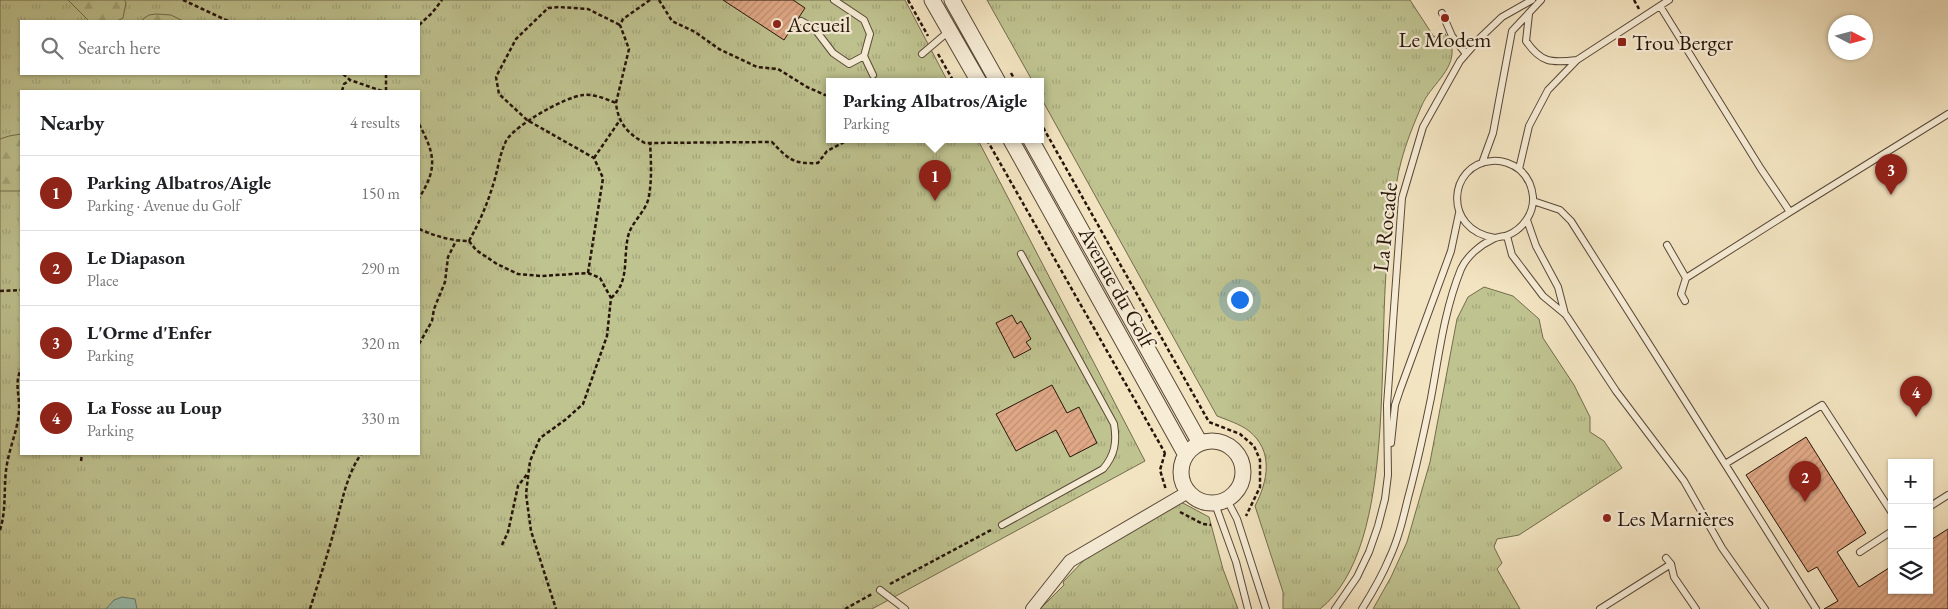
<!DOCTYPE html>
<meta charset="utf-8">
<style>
:root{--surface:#fff;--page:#f2f2f2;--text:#202124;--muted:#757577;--line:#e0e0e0;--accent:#8f2418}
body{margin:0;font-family:"EB Garamond",serif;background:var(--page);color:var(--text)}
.controls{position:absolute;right:15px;bottom:15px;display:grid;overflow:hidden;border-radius:0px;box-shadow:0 1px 4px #0004}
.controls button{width:45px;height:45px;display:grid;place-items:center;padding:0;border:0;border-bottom:1px solid var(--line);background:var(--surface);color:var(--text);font:25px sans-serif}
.compass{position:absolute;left:1828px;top:15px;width:45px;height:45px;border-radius:50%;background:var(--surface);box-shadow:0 1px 4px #0004;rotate:96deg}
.you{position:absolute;left:1239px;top:299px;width:18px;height:18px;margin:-12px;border:4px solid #fff;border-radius:50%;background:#1a73e8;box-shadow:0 0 0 8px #1a73e833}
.badge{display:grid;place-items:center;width:32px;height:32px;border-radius:50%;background:var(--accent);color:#fff;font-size:16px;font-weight:700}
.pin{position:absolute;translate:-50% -41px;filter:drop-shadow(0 1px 2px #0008)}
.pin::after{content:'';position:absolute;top:26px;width:18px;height:15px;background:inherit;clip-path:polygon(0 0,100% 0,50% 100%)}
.popup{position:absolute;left:826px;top:78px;width:218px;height:65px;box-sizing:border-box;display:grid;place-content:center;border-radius:0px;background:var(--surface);filter:drop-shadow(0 1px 4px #0005);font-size:16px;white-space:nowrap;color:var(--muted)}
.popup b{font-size:19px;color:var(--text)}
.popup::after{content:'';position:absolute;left:50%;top:100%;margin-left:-10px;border:10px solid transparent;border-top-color:var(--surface)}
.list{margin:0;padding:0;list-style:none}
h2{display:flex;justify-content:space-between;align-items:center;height:65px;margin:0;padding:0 20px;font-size:21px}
h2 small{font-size:16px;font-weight:400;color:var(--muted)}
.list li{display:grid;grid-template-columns:32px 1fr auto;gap:15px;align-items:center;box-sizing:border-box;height:75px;padding:0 20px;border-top:1px solid var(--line)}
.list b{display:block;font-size:19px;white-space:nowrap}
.list p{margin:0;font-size:16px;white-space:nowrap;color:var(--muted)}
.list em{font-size:16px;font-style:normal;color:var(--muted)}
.icon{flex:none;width:28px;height:28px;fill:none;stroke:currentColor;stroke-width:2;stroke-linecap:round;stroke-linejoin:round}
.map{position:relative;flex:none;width:1948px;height:609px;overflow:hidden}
.search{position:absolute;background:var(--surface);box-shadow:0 1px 4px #0004;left:20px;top:20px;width:400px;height:55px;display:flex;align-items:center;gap:12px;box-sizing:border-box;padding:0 18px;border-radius:0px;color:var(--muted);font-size:19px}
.panel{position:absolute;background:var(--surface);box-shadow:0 1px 4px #0004;left:20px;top:90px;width:400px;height:365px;border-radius:0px}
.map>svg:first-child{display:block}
.grass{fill:url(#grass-tufts);stroke:#726c4c;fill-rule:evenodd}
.forest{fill:url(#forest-firs);stroke:#726c4c}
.water{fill:#9bbfb0;stroke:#6c7b6d}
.building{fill:url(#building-hatch);stroke:#261409}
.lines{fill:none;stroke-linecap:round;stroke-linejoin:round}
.service-casing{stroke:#594837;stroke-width:8}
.minor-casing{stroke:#594837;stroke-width:14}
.tertiary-casing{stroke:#594837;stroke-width:17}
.path{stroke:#261409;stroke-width:2.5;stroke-dasharray:4 2.5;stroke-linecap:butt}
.service{stroke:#f7edd7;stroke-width:6}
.minor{stroke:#f7edd7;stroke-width:12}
.tertiary{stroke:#f7edd7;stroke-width:15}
.poi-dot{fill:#8f2418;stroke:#f7edd7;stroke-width:2}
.labels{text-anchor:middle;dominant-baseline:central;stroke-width:4.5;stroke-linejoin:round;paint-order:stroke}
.poi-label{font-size:22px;fill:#261409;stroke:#f7edd7;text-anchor:start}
.street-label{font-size:22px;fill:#261409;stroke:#f7edd7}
</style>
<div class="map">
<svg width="1948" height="609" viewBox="0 0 1948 609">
<defs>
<pattern id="grass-tufts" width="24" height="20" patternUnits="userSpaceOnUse" patternTransform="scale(1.25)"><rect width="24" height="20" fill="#bfc390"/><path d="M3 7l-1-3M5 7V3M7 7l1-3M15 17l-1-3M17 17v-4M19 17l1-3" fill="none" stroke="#a4a77b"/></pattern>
<pattern id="forest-firs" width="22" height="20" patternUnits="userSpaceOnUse" patternTransform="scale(1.25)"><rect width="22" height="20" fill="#bfc390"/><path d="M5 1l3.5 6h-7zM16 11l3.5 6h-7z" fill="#a4a77b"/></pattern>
<pattern id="building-hatch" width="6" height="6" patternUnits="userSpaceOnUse" patternTransform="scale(1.25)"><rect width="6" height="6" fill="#e0a886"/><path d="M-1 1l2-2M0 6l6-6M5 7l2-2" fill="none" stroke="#c09072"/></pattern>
</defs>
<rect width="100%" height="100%" fill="#f3e4c1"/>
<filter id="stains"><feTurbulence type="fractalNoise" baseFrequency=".004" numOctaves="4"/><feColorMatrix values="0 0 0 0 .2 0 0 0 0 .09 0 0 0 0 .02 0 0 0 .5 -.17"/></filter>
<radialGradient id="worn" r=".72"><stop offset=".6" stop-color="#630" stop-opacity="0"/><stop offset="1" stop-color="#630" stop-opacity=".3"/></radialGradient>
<!-- grass -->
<path class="grass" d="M0 0H905L948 82H830V140H978L1145 461 872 609H0ZM21 21H419V74H21ZM21 91H419V454H21Z
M987 0H1410L1434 37 1444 32C1447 37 1451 44 1452 49 1454 71 1430 86 1422 105 1414 123 1406 143 1401 162 1394 188 1393 217 1389 244 1375 339 1400 546 1320 609H1283V592L1255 506C1268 481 1274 451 1249 431 1240 424 1227 420 1217 416L1040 96V82H1033Z
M1484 287 1513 296 1539 319 1543 338 1574 385 1590 417V432L1604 441 1622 468 1519 535 1497 539 1494 547 1502 563 1497 569 1520 609H1373L1391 577 1407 542 1430 462 1457 319 1468 297Z
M1181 502 1209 517 1223 569 1238 609H1040L1064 585 1063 582 1089 555Z"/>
<!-- forest -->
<path class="forest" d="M68 0H124L126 2 123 18 117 21H89Z
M156 14 171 15 183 21H143V19L149 15Z
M21 134V191H0V139L9 136Z"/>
<!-- water -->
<path class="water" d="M122 597 135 599 137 609H106L114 600Z"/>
<!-- building -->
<path class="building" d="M723 0H793L805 8 784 40Z
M1012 315 1017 324 1021 321 1031 339 1026 342 1031 349 1014 358 996 323Z
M1052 385 1067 413 1079 407 1097 443 1070 457 1056 430 1016 451 996 414Z
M1806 437 1866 533 1837 552 1859 587 1892 566V590H1929V541L1948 529V609H1824L1838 601 1817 567 1808 572 1746 475Z"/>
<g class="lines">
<defs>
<path id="service" d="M1660 6 1761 169 1790 212 1686 278 1667 245
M1442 13 1452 36 1466 54
M1529 14 1526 41C1541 63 1551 63 1577 60
M801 21 814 28 833 53 849 64 864 56 870 34 864 20 834 0
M922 54 949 31
M864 56 873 75
M1482 163 1493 133 1512 31 1541 0
M1519 169 1529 126 1548 90 1577 60 1669 0
M1533 201 1560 210 1571 221 1725 464
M1790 212 1948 114
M1527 220 1536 246 1558 287 1565 314
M1507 236 1512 255 1543 296 1566 315 1616 391 1684 481 1722 548 1765 609
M1685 301 1681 294 1686 278
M1391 443 1395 405 1400 390 1451 251 1459 213
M1227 500 1237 519 1266 609
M1215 504 1236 562 1248 609
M1929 507 1948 495
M1002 525 1103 469C1115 455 1117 442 1114 424L1021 254
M1860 552 1892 531
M1666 558 1671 564 1674 577 1696 609
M880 590 905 609
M1335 609 1357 577 1369 552 1378 526 1385 499 1388 475 1387 405 1402 198 1423 127 1460 61 1481 37 1502 17 1532 0
M1362 609C1372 593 1382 576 1389 559 1398 540 1403 519 1408 498 1417 465 1424 432 1431 398 1439 355 1444 311 1461 269 1467 256 1480 245 1493 239 1498 236 1503 237 1508 235 1523 229 1534 213 1533 197 1532 187 1528 177 1520 170 1513 164 1502 160 1492 161 1448 164 1442 230 1495 238
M1600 609 1671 564
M1816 609 1725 464 1822 405 1892 513"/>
<path id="minor" d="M1032 609 1070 561 1188 492"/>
<path id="tertiary" d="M932 0 979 82
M952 0 998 82
M1011 140 1186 455
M1031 140 1200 443
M1181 472a31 31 0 1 1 62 0a31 31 0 1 1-62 0Z"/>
</defs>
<!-- service casing -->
<use href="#service" class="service-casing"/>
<!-- minor casing -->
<use href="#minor" class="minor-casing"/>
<!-- tertiary casing -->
<use href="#tertiary" class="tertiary-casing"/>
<!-- path -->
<path class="path" d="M183 0 228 21
M650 0 623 19 620 25 629 49 616 103C618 123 628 134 645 143L772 142C789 160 793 164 818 163L827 151 848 140
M659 0 672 21 695 32 719 49 757 67 778 69 807 87 825 95H830
M908 0 928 36
M1634 0 1639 9
M419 25 432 13 442 0
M938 54 954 82
M1011 73 1016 82
M343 74 350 80 382 91
M342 91 344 84 350 80
M386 91V74
M1040 122 1209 422 1240 434 1254 446 1260 460V487L1246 516
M419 124C435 154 438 168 419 198
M987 140 1165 453
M594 158 620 120
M419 229C435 236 451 241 469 241
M469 241 476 250 497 264 518 274 541 276 588 273 600 278 611 298 607 336 583 404 565 420 540 438 530 461 526 494 531 531 556 609
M469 241C479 223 487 205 493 185 498 170 499 156 506 141 515 125 565 97 583 95 595 94 606 99 616 103
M588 273 603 178 594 158 527 120 499 94 496 77 516 39 548 8 559 7 588 9 620 25
M0 291 21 290
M611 298C631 281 622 256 629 233 633 221 647 210 649 196 652 179 651 160 650 142
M419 344 432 321 434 309 445 282 448 257 456 241
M1165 453 1160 470 1166 490
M81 461 82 454
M1180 512 1203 524 1211 525
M0 530C7 508 3 486 7 464 10 446 18 429 19 411 20 395 14 384 21 369
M502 545 508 532 518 486 528 473
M890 584 993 529
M310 609C318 583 327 557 334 531 342 504 345 478 361 454
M845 609 872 594"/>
<!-- service -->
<use href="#service" class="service"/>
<!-- minor -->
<use href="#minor" class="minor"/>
<!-- tertiary -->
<use href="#tertiary" class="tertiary"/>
</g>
<!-- markers -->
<g class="poi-dot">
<circle cx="1445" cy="18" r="5"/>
<circle cx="777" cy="24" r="5"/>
<rect x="1617" y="37" width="10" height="10" rx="2.5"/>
<circle cx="1607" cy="518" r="5"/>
</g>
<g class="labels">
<!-- poi labels -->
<g class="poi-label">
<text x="787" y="24">Accueil</text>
<text x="1445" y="39" text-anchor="middle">Le Modem</text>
<text x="1632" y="42">Trou Berger</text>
<text x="1617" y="518">Les Marnières</text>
</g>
<!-- street labels -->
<g class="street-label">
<text transform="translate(1385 227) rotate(-84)">La Rocade</text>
<text transform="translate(1117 287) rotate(61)">Avenue du Golf</text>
</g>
</g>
<rect width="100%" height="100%" filter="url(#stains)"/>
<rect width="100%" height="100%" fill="url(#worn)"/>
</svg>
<div class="controls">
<button>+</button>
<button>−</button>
<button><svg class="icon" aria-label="layers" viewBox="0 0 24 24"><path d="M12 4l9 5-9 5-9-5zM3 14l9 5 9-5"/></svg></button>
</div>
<svg class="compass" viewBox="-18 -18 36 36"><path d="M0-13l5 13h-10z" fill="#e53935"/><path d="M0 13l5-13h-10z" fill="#757577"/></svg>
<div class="you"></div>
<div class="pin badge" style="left:935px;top:201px">1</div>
<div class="popup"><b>Parking Albatros/Aigle</b>Parking</div>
<div class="pin badge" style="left:1805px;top:502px">2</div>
<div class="pin badge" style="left:1891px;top:195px">3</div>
<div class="pin badge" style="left:1916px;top:417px">4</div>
<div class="search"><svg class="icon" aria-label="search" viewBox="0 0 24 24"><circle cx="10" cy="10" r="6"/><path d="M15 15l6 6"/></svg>Search here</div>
<section class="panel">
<h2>Nearby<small>4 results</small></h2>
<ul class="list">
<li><span class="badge">1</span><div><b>Parking Albatros/Aigle</b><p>Parking · Avenue du Golf</p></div><em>150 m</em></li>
<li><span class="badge">2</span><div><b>Le Diapason</b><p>Place</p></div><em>290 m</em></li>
<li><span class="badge">3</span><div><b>L'Orme d'Enfer</b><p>Parking</p></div><em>320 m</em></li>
<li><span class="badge">4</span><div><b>La Fosse au Loup</b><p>Parking</p></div><em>330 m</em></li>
</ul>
</section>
</div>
